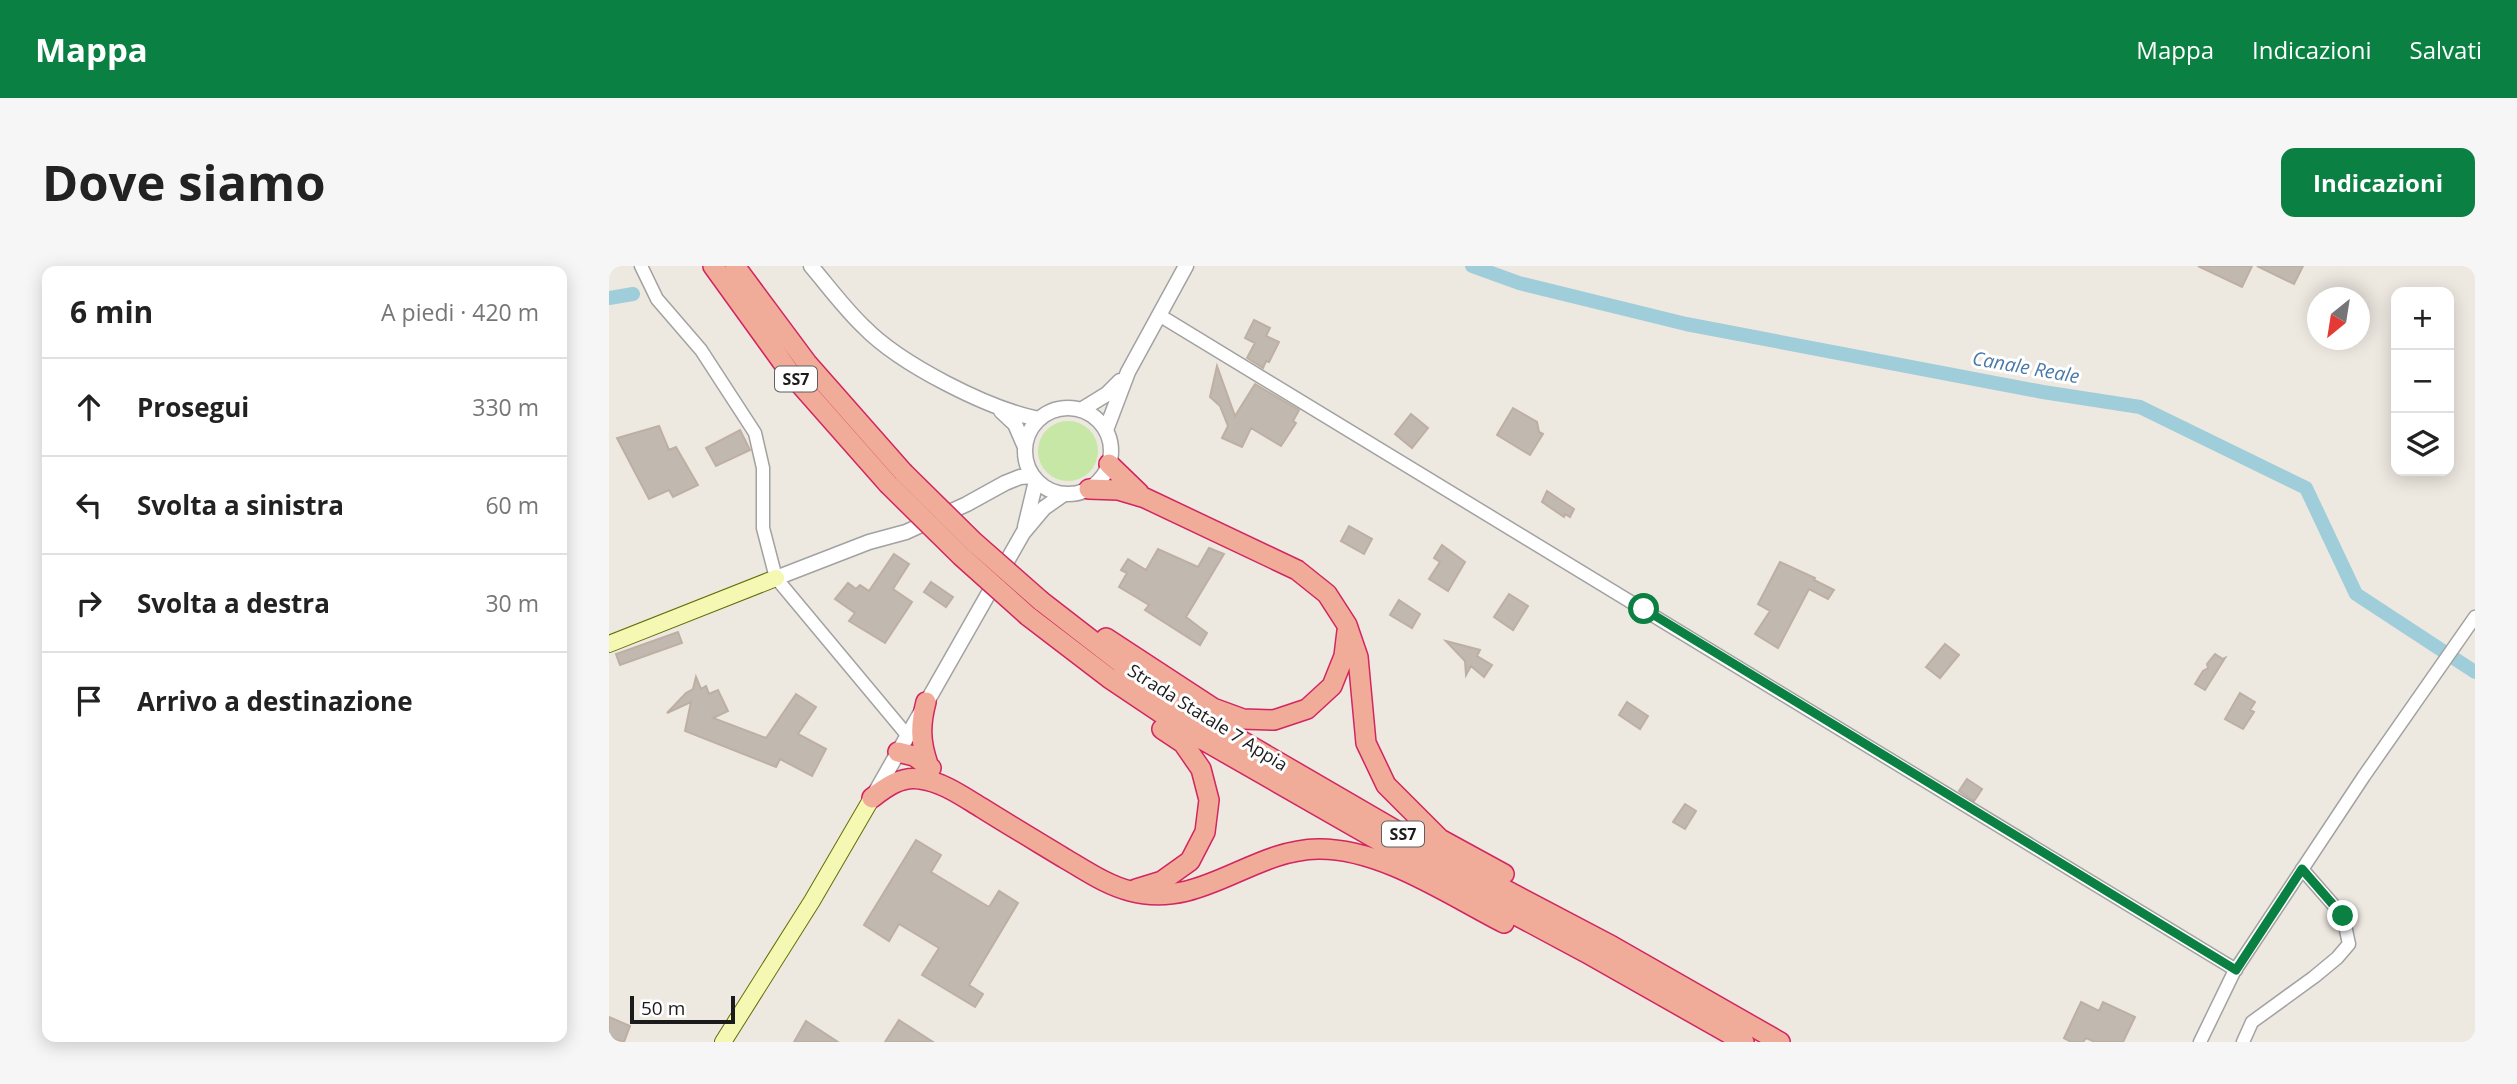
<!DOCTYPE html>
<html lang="it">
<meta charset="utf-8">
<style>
:root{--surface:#fff;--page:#f6f6f6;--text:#222;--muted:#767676;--line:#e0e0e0;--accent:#0b8043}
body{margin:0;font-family:"Open Sans",sans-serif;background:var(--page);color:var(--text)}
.controls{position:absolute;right:21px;top:21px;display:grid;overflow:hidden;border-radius:14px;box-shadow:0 4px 18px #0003}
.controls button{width:63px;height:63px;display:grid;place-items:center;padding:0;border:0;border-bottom:2px solid var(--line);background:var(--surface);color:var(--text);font:35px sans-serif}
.compass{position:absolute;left:1698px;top:21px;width:63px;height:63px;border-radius:50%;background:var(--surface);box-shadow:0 4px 18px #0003;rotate:210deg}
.scale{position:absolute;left:21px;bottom:18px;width:105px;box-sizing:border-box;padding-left:7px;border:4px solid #1b1b1b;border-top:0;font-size:19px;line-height:24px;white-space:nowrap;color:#1b1b1b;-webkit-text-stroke:5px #fff;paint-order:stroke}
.stop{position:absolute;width:21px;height:21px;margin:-16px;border:5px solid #0b8043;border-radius:50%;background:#fff}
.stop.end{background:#0b8043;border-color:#fff;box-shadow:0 2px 7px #0008}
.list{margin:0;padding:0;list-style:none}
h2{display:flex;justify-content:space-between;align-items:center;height:91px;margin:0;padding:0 28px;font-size:30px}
h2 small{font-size:23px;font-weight:400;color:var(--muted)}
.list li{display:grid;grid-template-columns:46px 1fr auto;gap:21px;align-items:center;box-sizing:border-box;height:98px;padding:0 28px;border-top:2px solid var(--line)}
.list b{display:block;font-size:26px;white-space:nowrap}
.list em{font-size:23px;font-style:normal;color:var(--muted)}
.icon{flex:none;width:38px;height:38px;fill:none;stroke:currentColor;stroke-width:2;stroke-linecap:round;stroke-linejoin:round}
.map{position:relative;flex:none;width:1866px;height:776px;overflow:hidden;border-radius:14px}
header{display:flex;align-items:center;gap:42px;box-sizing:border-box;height:98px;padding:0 35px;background:var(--accent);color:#fff}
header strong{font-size:33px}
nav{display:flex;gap:38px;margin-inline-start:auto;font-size:24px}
.intro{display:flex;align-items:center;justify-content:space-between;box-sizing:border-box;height:168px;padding:0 42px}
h1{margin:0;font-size:49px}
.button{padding:18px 32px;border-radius:14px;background:var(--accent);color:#fff;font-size:24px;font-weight:700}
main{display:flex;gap:42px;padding:0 42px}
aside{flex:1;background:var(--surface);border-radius:14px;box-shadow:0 4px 18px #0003}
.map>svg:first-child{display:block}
.grass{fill:#c6e7a5}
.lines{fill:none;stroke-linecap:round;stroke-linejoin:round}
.canal{stroke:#a0cdda;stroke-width:14}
.building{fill:#c1b8b0;stroke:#beafa3;stroke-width:2}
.minor-casing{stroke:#a2a2a2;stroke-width:15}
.tertiary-casing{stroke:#a2a2a2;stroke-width:17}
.secondary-casing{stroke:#636e06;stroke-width:18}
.trunk-casing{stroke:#d32561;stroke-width:22}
.minor{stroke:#fff;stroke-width:12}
.tertiary{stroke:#fff;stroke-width:14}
.secondary{stroke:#f5f8b2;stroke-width:16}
.trunk{stroke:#f0ac98;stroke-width:19}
.trunk-bridge-casing{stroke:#d32561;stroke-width:22;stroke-linecap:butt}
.trunk-bridge{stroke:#f0ac98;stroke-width:19}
.route{stroke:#0b8043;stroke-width:9}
.labels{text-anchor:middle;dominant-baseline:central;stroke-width:6;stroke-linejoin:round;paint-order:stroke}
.shield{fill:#fff;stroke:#5f5f5f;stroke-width:2}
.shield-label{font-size:16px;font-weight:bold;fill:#1b1b1b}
.street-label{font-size:18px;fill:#1b1b1b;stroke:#fff}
.water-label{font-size:19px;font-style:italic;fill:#4979a8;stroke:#fff}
</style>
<header>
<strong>Mappa</strong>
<nav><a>Mappa</a><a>Indicazioni</a><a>Salvati</a></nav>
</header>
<div class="intro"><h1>Dove siamo</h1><a class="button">Indicazioni</a></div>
<main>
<aside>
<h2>6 min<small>A piedi · 420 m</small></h2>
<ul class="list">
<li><svg class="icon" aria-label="ahead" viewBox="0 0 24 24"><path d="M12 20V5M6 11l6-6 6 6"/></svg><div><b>Prosegui</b></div><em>330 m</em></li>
<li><svg class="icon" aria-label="left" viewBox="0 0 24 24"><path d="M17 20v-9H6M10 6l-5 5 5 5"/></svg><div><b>Svolta a sinistra</b></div><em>60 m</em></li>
<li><svg class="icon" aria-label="right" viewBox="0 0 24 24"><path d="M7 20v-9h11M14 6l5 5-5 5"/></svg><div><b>Svolta a destra</b></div><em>30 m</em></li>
<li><svg class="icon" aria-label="arrive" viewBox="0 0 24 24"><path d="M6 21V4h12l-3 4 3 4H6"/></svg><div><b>Arrivo a destinazione</b></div></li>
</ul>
</aside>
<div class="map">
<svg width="1866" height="776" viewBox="0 0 1866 776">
<rect width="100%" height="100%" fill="#ede8e0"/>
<!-- grass -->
<path class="grass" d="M429 185a30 30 0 1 1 60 0a30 30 0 1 1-60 0Z"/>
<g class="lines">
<!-- canal -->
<path class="canal" d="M863 0 910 17 1077 58 1434 126 1531 141 1697 222 1747 328 1866 406
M0 32 24 28"/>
</g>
<!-- building -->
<path class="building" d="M1589 0H1643L1633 21Z
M1648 0H1694L1685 18Z
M645 54 661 62 657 70 670 76 660 96 657 95 654 102 638 92 646 77 636 72Z
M608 100 626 150 646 118 690 144 684 155 687 157 672 180 642 162 633 181 613 172 619 160 611 140 601 131Z
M904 142 928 156 930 166 934 168 921 189 888 169Z
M802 148 819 162 803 182 786 168Z
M50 160 60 184 67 181 89 219 64 231 60 224 40 233 8 172Z
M131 164 141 184 107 200 97 182Z
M938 225 965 243 961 251 956 248 955 251 933 236Z
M740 260 763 273 755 288 732 275Z
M833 279 856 296 839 325 820 313 831 296 825 292Z
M600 282 615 288 577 351 598 367 591 379 536 344 540 339 510 321 518 307 512 304 519 293 537 304 549 283 589 301Z
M285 288 300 298 284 323 303 336 276 377 240 355 246 347 226 333 239 317 247 323 251 319 260 325Z
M1171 296 1206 312 1205 314 1225 324 1219 333 1200 323 1169 382 1146 368 1161 345 1149 338Z
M322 316 344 331 337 341 315 326Z
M900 328 919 340 904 364 885 351Z
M790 334 811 348 803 362 781 349Z
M69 366 73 377 11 399 7 388Z
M837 375 871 384 868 390 883 399 875 411 862 400 857 409 856 395Z
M1336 378 1350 389 1331 412 1317 401Z
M1606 388 1614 393 1616 392 1596 424 1586 418 1594 405 1599 402 1598 398Z
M87 411 92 423 97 420 100 428 109 424 119 445 104 452 157 472 187 428 207 441 189 468 217 483 203 510 171 493 167 501 76 465 82 436 58 447 77 427 84 423Z
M1631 427 1646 436 1641 444 1645 446 1634 463 1616 453Z
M1018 436 1039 450 1031 463 1010 449Z
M1358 513 1373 523 1365 535 1350 525Z
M1076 538 1087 545 1076 563 1064 556Z
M307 574 332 589 322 606 380 641 390 625 409 637 360 719 374 728 366 741 313 709 330 682 290 658 280 675 255 659Z
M1472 736 1490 745 1494 736 1526 751 1514 776H1486L1477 772 1474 776H1462L1455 772Z
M0 751 21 760 15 776 0 772Z
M290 754 324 776H276Z
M197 755 229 776H185Z"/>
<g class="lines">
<defs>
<path id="minor" d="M32 0 48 33 92 84 146 167 154 202V262L167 312 298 469
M550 49 1627 704
M1591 776 1625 706 1755 510 1866 351
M1634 776 1643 756 1705 711 1728 692 1740 678 1734 650 1693 603"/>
<path id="tertiary" d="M202 0C219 20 236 43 255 61 291 98 379 143 430 153
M416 185a43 43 0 1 1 86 0a43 43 0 1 1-86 0Z
M472 144 498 128 511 115
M392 145 406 158 416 181
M497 164 519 106 577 0
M416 261 427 215
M167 312 260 276 297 266 358 238 396 217 411 211 424 210
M266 527 414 267 435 242 455 228"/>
<path id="secondary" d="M0 378 167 312
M114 776 203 635 263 532"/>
<path id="trunk" d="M104 0 182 108 279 218
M126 0 198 97 294 206
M500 198 530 227
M480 223 509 224 536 232 688 304 718 328 738 359 749 391 757 477 777 519 831 573 895 608
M432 335 512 397 595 453 817 582 1003 680 1171 776
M419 350 500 412 582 467 802 593 976 686 1135 776
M497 372 604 442 634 453 665 454 698 443 723 420 735 390 738 365
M317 436C311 459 311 475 319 498
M289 486 305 490 322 502
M263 532C277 521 292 510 311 513 334 516 353 530 373 542 400 559 427 575 455 592 476 604 497 619 521 625 592 644 641 584 709 583 772 582 840 629 895 657
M527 623 553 615 581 595 596 566 600 534 592 503 574 477 553 463"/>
</defs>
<!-- minor casing -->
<use href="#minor" class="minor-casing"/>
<!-- tertiary casing -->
<use href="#tertiary" class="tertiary-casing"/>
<!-- secondary casing -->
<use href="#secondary" class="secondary-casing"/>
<!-- trunk casing -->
<use href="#trunk" class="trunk-casing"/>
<!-- minor -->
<use href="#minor" class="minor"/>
<!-- tertiary -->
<use href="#tertiary" class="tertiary"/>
<!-- secondary -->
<use href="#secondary" class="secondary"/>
<!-- trunk -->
<use href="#trunk" class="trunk"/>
<defs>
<path id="trunk-bridge" d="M294 206 365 276 432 335
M279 218 352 290 419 350"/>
</defs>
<!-- trunk-bridge casing -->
<use href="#trunk-bridge" class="trunk-bridge-casing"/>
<!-- trunk-bridge -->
<use href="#trunk-bridge" class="trunk-bridge"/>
</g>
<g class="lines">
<!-- route -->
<path class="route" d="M1035 343 1627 704 1693 603 1734 650"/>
</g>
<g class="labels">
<!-- shield labels -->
<g class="shield">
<rect x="166" y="100.5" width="42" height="25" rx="5"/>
<rect x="773" y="555.5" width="42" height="25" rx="5"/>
</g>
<g class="shield-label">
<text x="187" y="113">SS7</text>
<text x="794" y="568">SS7</text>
</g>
<!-- street labels -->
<g class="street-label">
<text transform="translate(599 451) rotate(32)">Strada Statale 7 Appia</text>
</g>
<!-- water labels -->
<g class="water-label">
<text transform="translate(1417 101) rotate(10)">Canale Reale</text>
</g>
</g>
</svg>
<div class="controls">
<button>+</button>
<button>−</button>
<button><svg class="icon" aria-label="layers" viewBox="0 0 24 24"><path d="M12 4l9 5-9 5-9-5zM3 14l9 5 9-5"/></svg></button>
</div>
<svg class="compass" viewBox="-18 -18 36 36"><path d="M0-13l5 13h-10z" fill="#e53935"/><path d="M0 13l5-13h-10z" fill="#767676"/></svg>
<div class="scale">50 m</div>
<div class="stop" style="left:1035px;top:343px"></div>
<div class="stop end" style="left:1734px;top:650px"></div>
</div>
</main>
